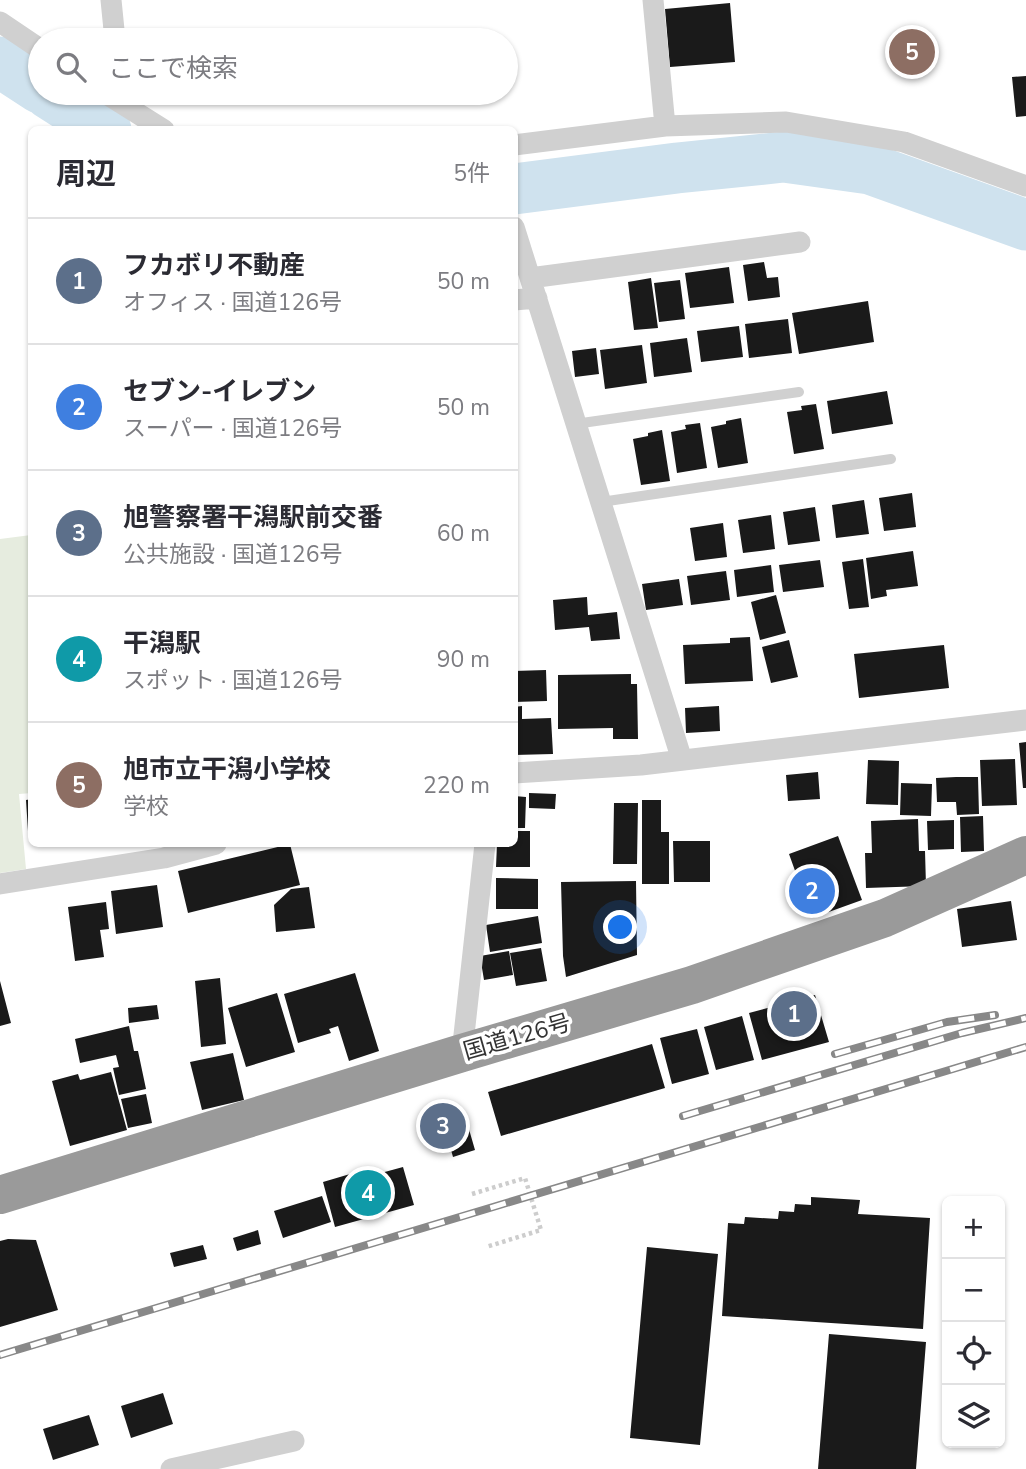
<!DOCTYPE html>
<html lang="ja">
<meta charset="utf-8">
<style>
:root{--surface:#fff;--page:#f2f2f3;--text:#2b2b33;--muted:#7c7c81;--line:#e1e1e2;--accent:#b45309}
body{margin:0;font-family:"Nunito Sans","Noto Sans JP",sans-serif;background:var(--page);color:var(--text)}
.controls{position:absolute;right:21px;bottom:21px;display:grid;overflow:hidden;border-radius:10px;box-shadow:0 2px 5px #0004}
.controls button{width:63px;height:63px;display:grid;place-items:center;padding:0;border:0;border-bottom:2px solid var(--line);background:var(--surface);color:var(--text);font:35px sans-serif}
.you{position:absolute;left:621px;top:928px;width:24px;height:24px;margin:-18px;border:5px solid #fff;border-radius:50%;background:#1a73e8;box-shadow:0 0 0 10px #1a73e833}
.badge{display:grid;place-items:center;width:46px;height:46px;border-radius:50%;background:var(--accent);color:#fff;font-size:23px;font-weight:700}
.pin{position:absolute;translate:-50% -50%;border:4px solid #fff;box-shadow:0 2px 7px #0006}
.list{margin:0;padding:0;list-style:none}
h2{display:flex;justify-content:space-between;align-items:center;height:91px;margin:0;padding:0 28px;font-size:30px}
h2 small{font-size:23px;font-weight:400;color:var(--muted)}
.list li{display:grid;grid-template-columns:46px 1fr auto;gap:21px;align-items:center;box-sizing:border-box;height:126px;padding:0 28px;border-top:2px solid var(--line)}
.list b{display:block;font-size:26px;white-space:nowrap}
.list p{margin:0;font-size:23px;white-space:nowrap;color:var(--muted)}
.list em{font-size:23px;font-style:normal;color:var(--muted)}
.icon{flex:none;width:38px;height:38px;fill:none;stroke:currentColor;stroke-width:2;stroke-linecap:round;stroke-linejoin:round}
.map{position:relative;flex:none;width:1026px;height:1469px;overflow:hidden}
.search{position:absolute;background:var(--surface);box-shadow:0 2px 5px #0004;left:28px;top:28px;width:490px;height:77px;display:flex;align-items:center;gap:18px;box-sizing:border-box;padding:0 24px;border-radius:38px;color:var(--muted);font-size:26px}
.panel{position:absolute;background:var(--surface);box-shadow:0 2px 5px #0004;left:28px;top:126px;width:490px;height:721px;border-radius:10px}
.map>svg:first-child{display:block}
.green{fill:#e6ecdf}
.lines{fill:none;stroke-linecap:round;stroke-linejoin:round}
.river{stroke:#cfe2ee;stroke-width:51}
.building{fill:#1a1a1a}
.path{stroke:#cdcdcd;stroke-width:4.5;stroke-dasharray:3.5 3.5;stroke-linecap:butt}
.lane{stroke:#d0d0d0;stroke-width:10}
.street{stroke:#d0d0d0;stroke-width:21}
.highway{stroke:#9a9a9a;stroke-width:38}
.rail-casing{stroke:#888;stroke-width:8}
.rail{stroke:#fff;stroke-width:5;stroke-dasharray:16;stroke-linecap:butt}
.labels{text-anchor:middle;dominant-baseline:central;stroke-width:7;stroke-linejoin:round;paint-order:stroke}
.street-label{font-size:23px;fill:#333;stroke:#fff}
</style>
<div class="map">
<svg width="1026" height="1469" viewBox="0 0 1026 1469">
<rect width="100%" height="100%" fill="#fff"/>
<!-- green -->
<path class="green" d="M31 535 32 793 19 794 26 869 0 873V539Z"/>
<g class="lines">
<!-- river -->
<path class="river" d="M0 62 40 88
M48 93 106 130
M514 189 677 168 784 157 870 169 1026 225"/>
</g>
<!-- building -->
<path class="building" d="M730 3 735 62 670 67 665 9Z
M1026 76V116L1016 117 1012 77Z
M764 262 767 278 778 277 780 297 748 301 743 265Z
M729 267 734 303 690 308 685 273Z
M651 278 658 328 634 330 628 282Z
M680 280 685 319 659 322 654 283Z
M868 301 874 342 799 354 792 313Z
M788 319 792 353 749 358 745 324Z
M739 326 743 357 701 362 697 331Z
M687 338 692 372 654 377 650 343Z
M642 345 647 383 605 389 600 350Z
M596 348 599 374 575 377 572 351Z
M887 391 893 424 832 434 827 401Z
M816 404 824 449 794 454 787 412 802 410 801 406Z
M741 418 748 463 718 468 711 427 726 424V421Z
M700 423 707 468 677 473 671 432 686 429 685 425Z
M662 430 670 481 641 485 633 439 648 436V433Z
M912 493 916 527 884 531 879 498Z
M864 500 869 534 836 538 832 505Z
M815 507 820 541 788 545 783 512Z
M771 515 775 549 743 553 738 520Z
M723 523 727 557 695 561 690 528Z
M913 551 918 586 886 590 887 596 871 599 866 558Z
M863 559 869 607 849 609 842 562Z
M820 560 824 587 783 592 779 565Z
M771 565 774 592 737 597 734 570Z
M726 571 730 600 691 605 687 576Z
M679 579 683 605 646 610 642 584Z
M776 595 786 633 760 640 751 602Z
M587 597 588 615 617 612 620 639 591 641 589 627 555 630 553 600Z
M750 637 753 681 685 684 683 645 730 643V638Z
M789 640 798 677 771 683 762 647Z
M944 645 949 688 859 698 854 654Z
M546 670 547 701 514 702V671Z
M631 674V684H637L638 739H613V728L558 729V675Z
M522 706V719L551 718 553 754 514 755V707Z
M719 706 720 731 686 733 685 708Z
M1026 742V788H1023L1019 743Z
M1015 759 1017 805 982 806 980 760Z
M868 760 899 761 898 805 866 804Z
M818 772 820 799 788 801 786 775Z
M956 777H978L979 814 957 815 956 802H937L936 778Z
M901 783 932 784 931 816 900 815Z
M529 793 556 794 555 809 529 808Z
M514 796 526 797 525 828H514Z
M32 799V830L28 831 26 800Z
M642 800H661V832H669V884H642Z
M614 803H638L637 864H613Z
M983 816 984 851 961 852 960 817Z
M918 819 919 851H925L926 886 866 888 865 853H872L871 821Z
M954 820V849L928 850 927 821Z
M514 831H530V867H496L497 844H514Z
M838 836 862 900 812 918 789 854Z
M673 841H710V882H674Z
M290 844 300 885 188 913 178 871Z
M496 878 538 879V909H496Z
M636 881 637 955 566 977 563 956 561 882Z
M157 885 163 927 116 934 111 891Z
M309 887 315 928 276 932 274 905 291 889Z
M1011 901 1017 940 962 947 957 909Z
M106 902 109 929 100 930 104 957 75 961 68 907Z
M538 916 542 943 490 952 486 925Z
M541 948 547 981 516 986 510 953Z
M509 951 513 975 484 980 480 956Z
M355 973 379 1051 349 1061 338 1026 329 1029 331 1033 298 1043 284 994Z
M220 978 226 1044 201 1047 195 981Z
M0 981 11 1023 0 1026Z
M277 993 295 1052 246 1067 228 1008Z
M815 995 829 1042 762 1060 749 1013Z
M157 1005 159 1019 129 1023 128 1008Z
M742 1016 754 1060 716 1070 704 1027Z
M129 1026 134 1051H138L146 1089 119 1095 113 1068 119 1067 116 1055 80 1063 75 1039Z
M697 1029 709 1074 672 1084 660 1038Z
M652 1044 665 1088 501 1136 488 1092Z
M233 1053 244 1100 202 1110 190 1062Z
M111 1072 127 1130 70 1146 52 1081 78 1074 80 1080Z
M146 1094 152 1123 128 1128 121 1099Z
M466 1119 475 1150 453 1157 444 1125Z
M403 1167 414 1205 335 1227 323 1182 367 1169 370 1176Z
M322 1196 331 1222 283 1238 274 1211Z
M811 1197 860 1200 858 1214 930 1218 923 1329 722 1316 728 1223 744 1224 745 1217 778 1219 779 1211 794 1212 795 1204 811 1205Z
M258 1230 261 1244 237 1251 233 1238Z
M8 1239 36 1240 58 1310 0 1327V1241Z
M203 1245 207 1259 174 1267 170 1253Z
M647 1247 718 1254 700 1445 630 1438Z
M829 1334 926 1342 916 1469H818Z
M163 1393 173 1424 131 1438 121 1406Z
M89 1415 99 1445 53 1460 43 1429Z"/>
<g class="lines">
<!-- path -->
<path class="path" d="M472 1194 525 1178 541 1230 486 1247"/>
<!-- lane -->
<path class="lane" d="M575 424 799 392
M601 502 891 459"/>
<!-- street -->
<path class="street" d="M111 0 115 40
M653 0 665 126
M0 22 40 49
M105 93 164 130
M514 145 665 126 786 122 904 142 1026 186
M514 227 682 760
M530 278 800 242
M514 300 537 298
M514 773 641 765 1026 720
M0 884 164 858 216 844
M462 1053 485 844
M171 1469 294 1441"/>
<!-- highway -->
<path class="highway" d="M0 1195 462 1053 692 985 885 918 1026 855"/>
<defs>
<path id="rail" d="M835 1054 947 1022 995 1015
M683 1116 962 1033 1026 1018
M0 1355 1026 1047"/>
</defs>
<!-- rail casing -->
<use href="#rail" class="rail-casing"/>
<!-- rail -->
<use href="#rail" class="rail"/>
</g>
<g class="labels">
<!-- street labels -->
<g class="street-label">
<text transform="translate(517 1037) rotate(-16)">国道126号</text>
</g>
</g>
</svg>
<div class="controls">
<button>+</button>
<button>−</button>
<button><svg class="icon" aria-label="locate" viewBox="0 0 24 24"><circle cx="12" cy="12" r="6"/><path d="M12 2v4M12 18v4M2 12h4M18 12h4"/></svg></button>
<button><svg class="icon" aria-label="layers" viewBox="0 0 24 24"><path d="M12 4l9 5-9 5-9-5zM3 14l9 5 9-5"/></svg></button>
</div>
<div class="you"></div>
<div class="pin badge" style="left:794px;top:1014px;background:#5c6f8a">1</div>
<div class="pin badge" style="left:812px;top:891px;background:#3f7fe0">2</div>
<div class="pin badge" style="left:443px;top:1126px;background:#5c6f8a">3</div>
<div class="pin badge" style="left:368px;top:1193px;background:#0f9aa8">4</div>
<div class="pin badge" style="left:912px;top:52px;background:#8d6e63">5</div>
<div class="search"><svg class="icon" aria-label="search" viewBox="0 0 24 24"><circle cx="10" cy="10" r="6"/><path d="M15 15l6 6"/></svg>ここで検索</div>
<section class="panel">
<h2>周辺<small>5件</small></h2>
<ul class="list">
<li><span class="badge" style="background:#5c6f8a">1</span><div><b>フカボリ不動産</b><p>オフィス · 国道126号</p></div><em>50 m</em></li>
<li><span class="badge" style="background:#3f7fe0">2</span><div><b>セブン-イレブン</b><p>スーパー · 国道126号</p></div><em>50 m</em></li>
<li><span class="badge" style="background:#5c6f8a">3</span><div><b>旭警察署干潟駅前交番</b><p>公共施設 · 国道126号</p></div><em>60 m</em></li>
<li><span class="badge" style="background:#0f9aa8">4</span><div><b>干潟駅</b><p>スポット · 国道126号</p></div><em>90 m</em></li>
<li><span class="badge" style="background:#8d6e63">5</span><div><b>旭市立干潟小学校</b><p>学校</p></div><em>220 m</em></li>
</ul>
</section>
</div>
